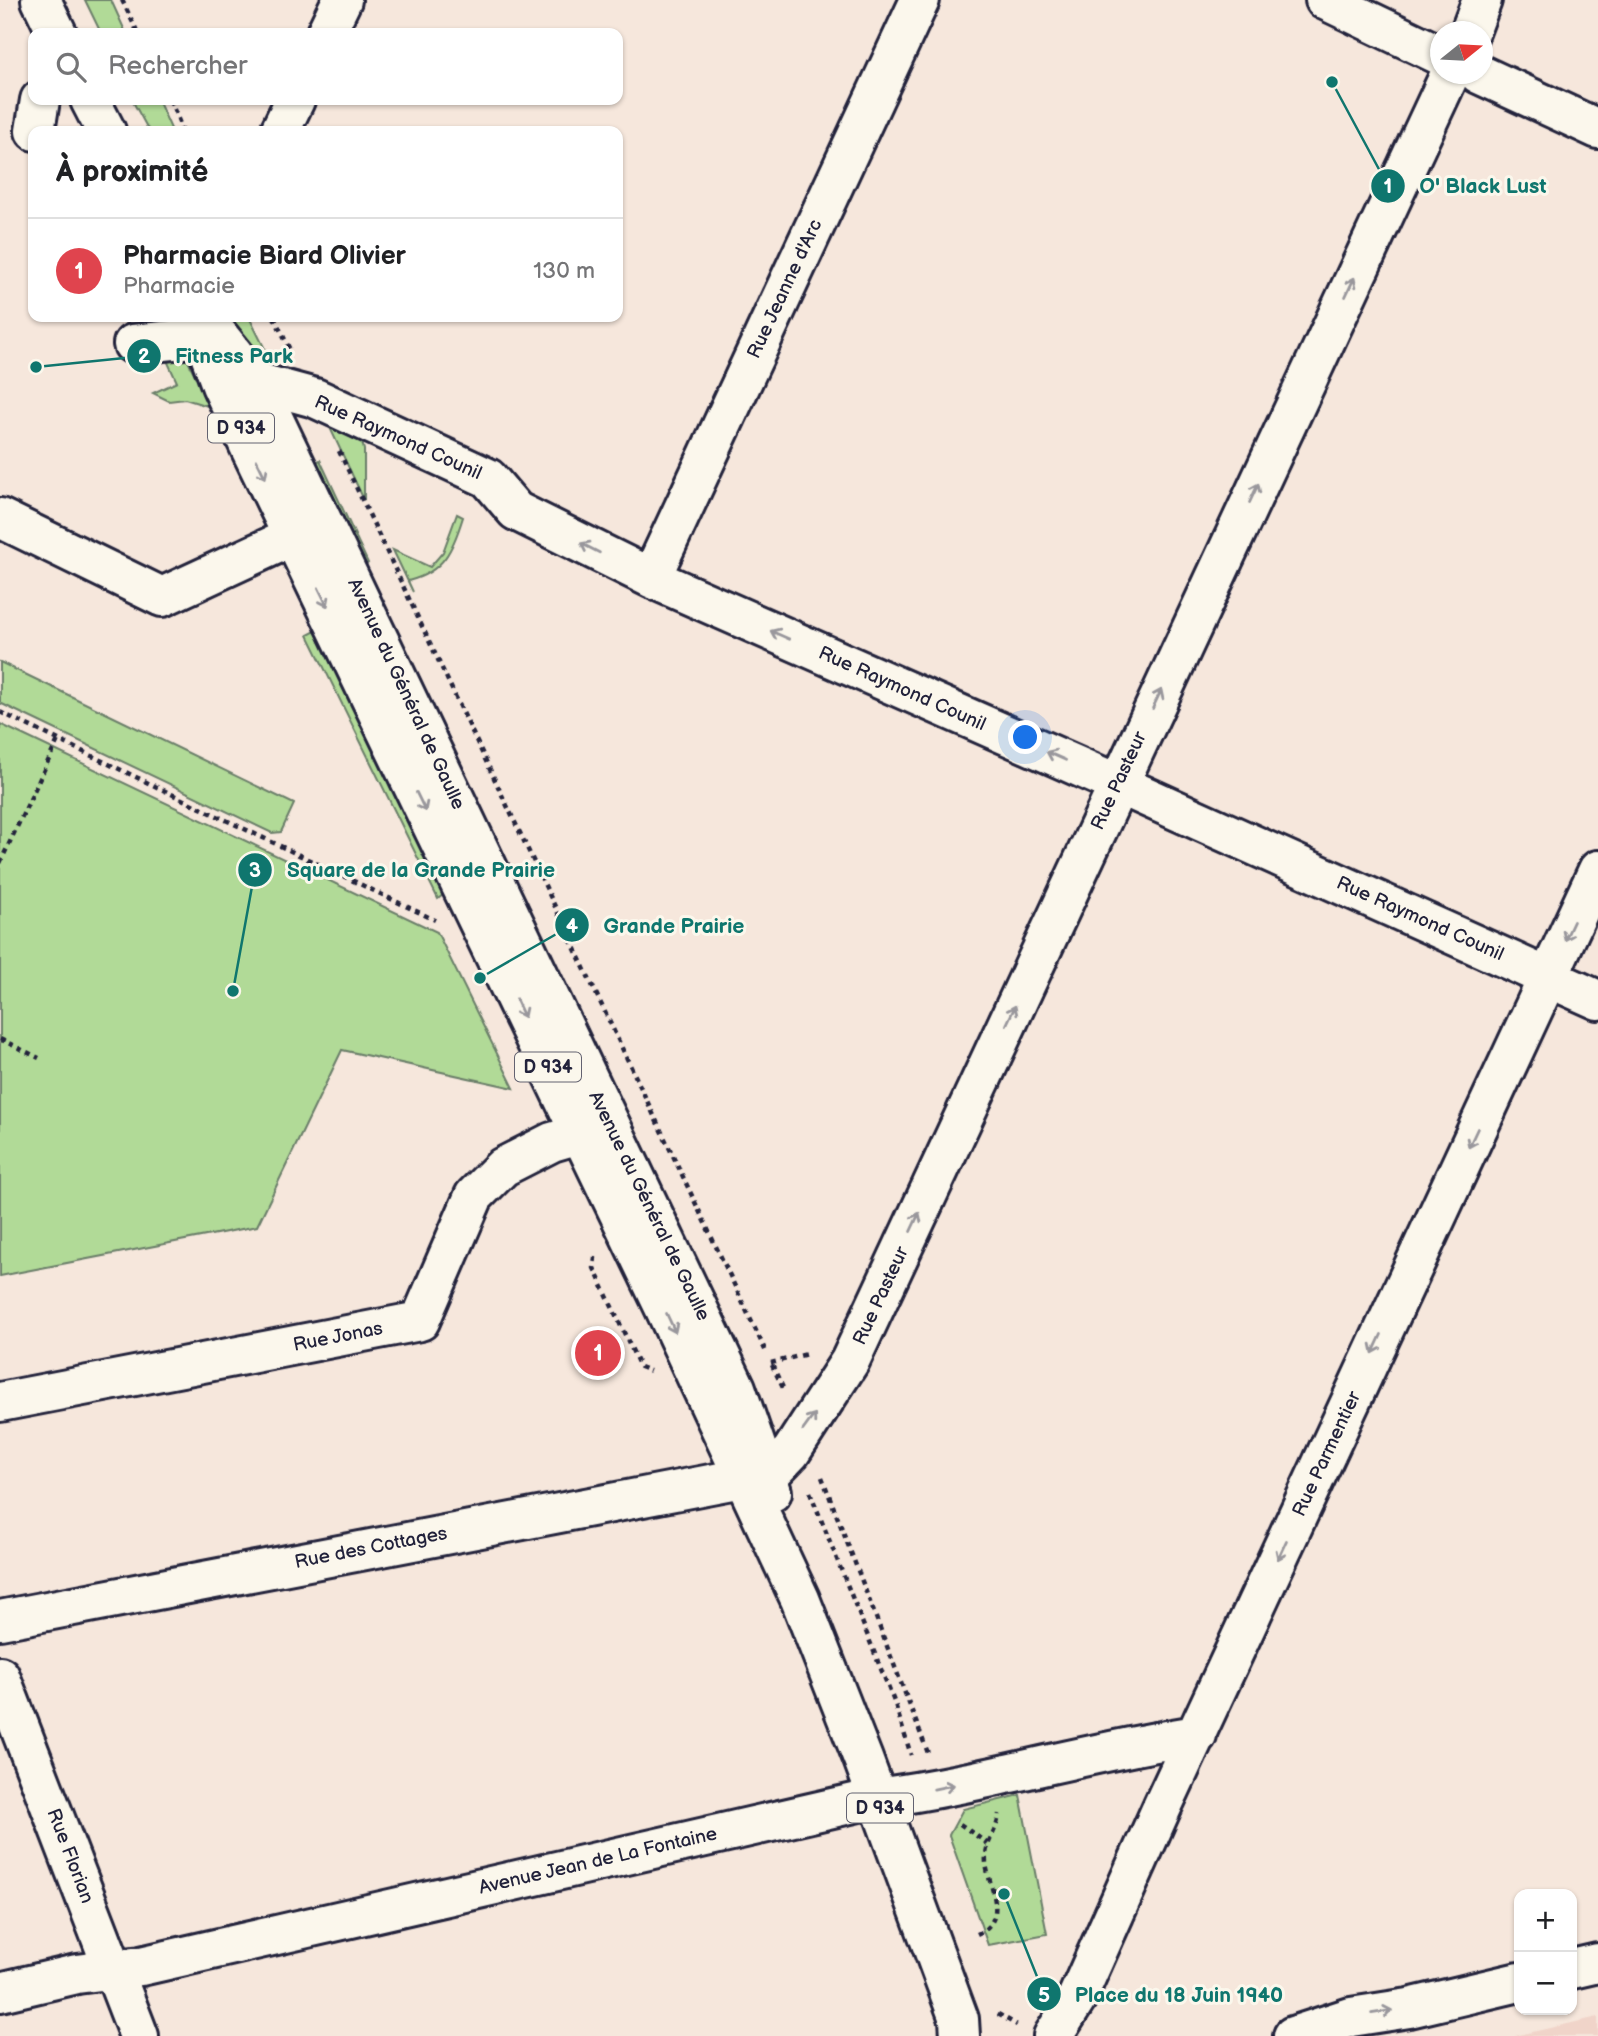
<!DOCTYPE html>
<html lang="fr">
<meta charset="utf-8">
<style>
:root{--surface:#fff;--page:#f2f2f2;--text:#202124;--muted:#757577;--line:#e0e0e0;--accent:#b45309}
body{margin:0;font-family:"Balsamiq Sans",sans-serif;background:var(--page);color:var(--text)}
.controls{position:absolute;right:21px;bottom:21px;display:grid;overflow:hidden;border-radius:14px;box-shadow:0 2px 5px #0004}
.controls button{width:63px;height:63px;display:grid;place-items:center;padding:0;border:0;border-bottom:2px solid var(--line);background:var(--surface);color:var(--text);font:35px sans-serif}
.compass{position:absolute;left:1430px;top:21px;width:63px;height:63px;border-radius:50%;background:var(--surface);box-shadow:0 2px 5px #0004;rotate:72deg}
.you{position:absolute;left:1026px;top:738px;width:24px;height:24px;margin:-18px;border:5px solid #fff;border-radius:50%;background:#1a73e8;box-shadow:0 0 0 10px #1a73e833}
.badge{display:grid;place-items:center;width:46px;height:46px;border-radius:50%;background:var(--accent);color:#fff;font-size:23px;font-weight:700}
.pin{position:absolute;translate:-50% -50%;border:4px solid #fff;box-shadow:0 2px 7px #0006}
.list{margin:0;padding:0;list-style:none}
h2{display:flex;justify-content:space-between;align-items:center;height:91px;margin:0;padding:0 28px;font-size:30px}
h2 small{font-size:23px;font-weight:400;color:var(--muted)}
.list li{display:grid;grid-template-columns:46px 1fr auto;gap:21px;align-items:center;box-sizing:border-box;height:105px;padding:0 28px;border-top:2px solid var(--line)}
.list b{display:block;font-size:26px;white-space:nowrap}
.list p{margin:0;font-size:23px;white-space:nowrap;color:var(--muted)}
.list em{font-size:23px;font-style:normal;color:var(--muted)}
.icon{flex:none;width:38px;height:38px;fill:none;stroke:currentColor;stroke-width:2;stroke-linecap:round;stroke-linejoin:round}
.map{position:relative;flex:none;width:1598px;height:2036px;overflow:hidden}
.search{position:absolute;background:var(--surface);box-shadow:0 2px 5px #0004;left:28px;top:28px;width:595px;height:77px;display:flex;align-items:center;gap:18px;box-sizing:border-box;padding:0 24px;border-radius:14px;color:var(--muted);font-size:26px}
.panel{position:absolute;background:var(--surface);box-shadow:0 2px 5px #0004;left:28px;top:126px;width:595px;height:196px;border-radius:14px}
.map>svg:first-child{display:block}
.built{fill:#f0d4c9}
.green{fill:#b1da97;stroke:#6a7e69;stroke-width:2}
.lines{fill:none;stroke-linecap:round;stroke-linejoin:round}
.minor-casing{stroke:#22223b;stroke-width:44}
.major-casing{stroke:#22223b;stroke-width:44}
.path{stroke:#22223b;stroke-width:4.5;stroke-dasharray:5 5;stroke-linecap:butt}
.minor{stroke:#fbf7ec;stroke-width:38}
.major{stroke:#fbf7ec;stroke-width:38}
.oneway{stroke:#99979c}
.labels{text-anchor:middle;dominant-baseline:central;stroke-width:6;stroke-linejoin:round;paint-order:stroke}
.shield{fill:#fbf7ec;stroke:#636270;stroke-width:2}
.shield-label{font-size:18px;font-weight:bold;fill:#22223b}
.street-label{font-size:19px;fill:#22223b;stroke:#fbf7ec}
.leader{fill:none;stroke:#0f766e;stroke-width:2.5}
.callout-dot{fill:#0f766e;stroke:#fbf7ec;stroke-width:2.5}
.mark-label{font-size:21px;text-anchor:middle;font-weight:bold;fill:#fff}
.callout-label{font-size:21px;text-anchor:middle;font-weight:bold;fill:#0f766e;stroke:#fbf7ec;stroke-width:6;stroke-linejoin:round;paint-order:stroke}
</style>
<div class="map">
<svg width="1598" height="2036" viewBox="0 0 1598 2036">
<rect width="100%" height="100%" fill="#f6e7dc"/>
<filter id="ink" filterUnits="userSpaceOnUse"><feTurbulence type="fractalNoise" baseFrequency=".0143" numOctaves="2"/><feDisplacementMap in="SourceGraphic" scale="14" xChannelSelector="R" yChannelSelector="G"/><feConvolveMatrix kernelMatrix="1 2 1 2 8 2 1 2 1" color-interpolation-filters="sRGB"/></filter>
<g filter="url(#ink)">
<!-- built -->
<path class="built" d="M1598 2017V2036H1515Z"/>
<!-- green -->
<path class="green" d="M85 0H111L126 33H101Z
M132 100H158L172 131H149Z
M216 317H249L274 367 249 361Z
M183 351 211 407 185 399 169 401 153 393 177 382 165 356Z
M325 417 360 434 364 450V500Z
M320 460 368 563 358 569 309 465Z
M457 514 463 517C453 549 444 572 408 581L413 592 393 550 430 567 443 552Z
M323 627 450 889 438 899 308 635Z
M0 662 294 804 281 832 272 833 0 703Z
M0 724 437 932 514 1088 342 1050 257 1226 0 1276Z
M1020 1795 1047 1934 988 1945 949 1835 963 1809Z"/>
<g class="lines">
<defs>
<path id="minor" d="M1325 0 1440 55
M1470 32 1482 0
M326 33 342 0
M1479 74 1598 129
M35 131 40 100
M280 131 295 100
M133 344 203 337
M256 382 315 398 488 478 516 511 651 578 1118 784 1598 1000
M0 518 162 597 322 523
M651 578 920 0
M0 1402 420 1321 474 1196 503 1167 552 1142 579 1134 601 1141 606 1152
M768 1476 791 1452 850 1361 1450 74
M0 1620 742 1478
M0 1676 139 2036
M1572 1969 1598 1963
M0 1992 77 1974 141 1966 876 1798C984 1784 1089 1751 1197 1735
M1053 2036 1076 2000 1163 1805 1598 870
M1293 2036 1351 2017 1409 2008 1519 1982"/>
<path id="major" d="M41 0 57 33
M90 100 106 131
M196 317 221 385 251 450 664 1307 800 1599 863 1759 959 2019 960 2036
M210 325 256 382 736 1388 772 1492"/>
</defs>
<!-- minor casing -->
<use href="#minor" class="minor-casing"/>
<!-- major casing -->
<use href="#major" class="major-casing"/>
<!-- path -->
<path class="path" d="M122 0 138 33
M170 100 183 131
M274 317 291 352
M339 451 767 1354
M0 712 435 920
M0 863 58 740
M0 1039 39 1058
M595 1257 594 1268 640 1367 650 1371
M771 1363 807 1354
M772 1365 785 1392
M822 1477 928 1753
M810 1492 895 1704 911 1755
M960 1824 988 1844
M977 1934C1014 1917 983 1880 986 1855 987 1840 998 1829 999 1814
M998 2014 1017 2025"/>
<!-- minor -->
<use href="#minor" class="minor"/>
<!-- major -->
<use href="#major" class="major"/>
</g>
<!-- one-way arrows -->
<defs><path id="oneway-shaft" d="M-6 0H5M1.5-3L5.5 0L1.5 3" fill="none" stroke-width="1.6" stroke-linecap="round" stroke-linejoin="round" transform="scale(1.75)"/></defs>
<g class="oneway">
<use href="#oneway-shaft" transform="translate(1350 287) rotate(-65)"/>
<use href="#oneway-shaft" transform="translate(261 469) rotate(64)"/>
<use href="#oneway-shaft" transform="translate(1254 493) rotate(-65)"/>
<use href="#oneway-shaft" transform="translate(590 548) rotate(-153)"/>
<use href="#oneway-shaft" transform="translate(323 597) rotate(64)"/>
<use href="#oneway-shaft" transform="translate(780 635) rotate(-156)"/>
<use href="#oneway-shaft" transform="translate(1157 699) rotate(-65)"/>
<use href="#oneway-shaft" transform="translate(1056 756) rotate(-156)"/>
<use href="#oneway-shaft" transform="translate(421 802) rotate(64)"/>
<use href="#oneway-shaft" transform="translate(1569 931) rotate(115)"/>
<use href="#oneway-shaft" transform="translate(520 1008) rotate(65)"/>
<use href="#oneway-shaft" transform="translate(1011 1015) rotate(-65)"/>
<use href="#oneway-shaft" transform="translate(1473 1138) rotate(115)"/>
<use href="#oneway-shaft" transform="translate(915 1222) rotate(-65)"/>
<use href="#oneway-shaft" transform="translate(671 1323) rotate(65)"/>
<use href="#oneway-shaft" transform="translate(1377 1344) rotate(115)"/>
<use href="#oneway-shaft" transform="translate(809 1422) rotate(-54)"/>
<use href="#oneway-shaft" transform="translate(1282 1550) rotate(115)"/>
<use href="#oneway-shaft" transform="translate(944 1787) rotate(-12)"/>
<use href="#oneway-shaft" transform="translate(1382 2012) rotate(-9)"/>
</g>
</g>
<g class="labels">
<!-- shield labels -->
<g class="shield">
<rect x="208" y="413.5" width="66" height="29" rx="5"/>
<rect x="515" y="1052.5" width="66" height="29" rx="5"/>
<rect x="847" y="1793.5" width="66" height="29" rx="5"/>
</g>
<g class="shield-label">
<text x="241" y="428">D 934</text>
<text x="548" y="1067">D 934</text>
<text x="880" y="1808">D 934</text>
</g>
<!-- street labels -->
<g class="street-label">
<text transform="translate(785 289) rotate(-65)">Rue Jeanne d'Arc</text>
<text transform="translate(398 438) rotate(24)">Rue Raymond Counil</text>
<text transform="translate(902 689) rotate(24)">Rue Raymond Counil</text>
<text transform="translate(406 694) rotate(65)">Avenue du Général de Gaulle</text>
<text transform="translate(1119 781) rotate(-65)">Rue Pasteur</text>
<text transform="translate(1420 919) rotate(24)">Rue Raymond Counil</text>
<text transform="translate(649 1206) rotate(64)">Avenue du Général de Gaulle</text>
<text transform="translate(881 1296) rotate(-65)">Rue Pasteur</text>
<text transform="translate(338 1337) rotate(-11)">Rue Jonas</text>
<text transform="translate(1327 1454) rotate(-65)">Rue Parmentier</text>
<text transform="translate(371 1548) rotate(-11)">Rue des Cottages</text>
<text transform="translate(70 1856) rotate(69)">Rue Florian</text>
<text transform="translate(598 1861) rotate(-13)">Avenue Jean de La Fontaine</text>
</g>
</g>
<!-- callouts -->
<path class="leader" d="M1332 82L1388 186M36 367L144 356M233 991L255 870M480 978L572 925M1004 1894L1044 1994"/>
<g class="callout-dot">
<circle cx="1332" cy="82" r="7"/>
<circle cx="36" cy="367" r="7"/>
<circle cx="233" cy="991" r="7"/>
<circle cx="480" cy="978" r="7"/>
<circle cx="1004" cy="1894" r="7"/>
<circle cx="1388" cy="186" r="18"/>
<circle cx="144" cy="356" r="18"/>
<circle cx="255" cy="870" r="18"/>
<circle cx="572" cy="925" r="18"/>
<circle cx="1044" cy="1994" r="18"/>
</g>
<g class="mark-label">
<text x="1388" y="193">1</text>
<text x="144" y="363">2</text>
<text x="255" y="877">3</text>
<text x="572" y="933">4</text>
<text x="1044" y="2002">5</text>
</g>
<g class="callout-label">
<text x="1483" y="193">O' Black Lust</text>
<text x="234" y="363">Fitness Park</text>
<text x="421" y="877">Square de la Grande Prairie</text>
<text x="674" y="933">Grande Prairie</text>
<text x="1179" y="2002">Place du 18 Juin 1940</text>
</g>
</svg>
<div class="controls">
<button>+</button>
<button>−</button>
</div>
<svg class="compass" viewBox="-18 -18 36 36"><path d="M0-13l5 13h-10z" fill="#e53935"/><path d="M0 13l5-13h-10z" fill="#757577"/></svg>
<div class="you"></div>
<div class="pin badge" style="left:598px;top:1353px;background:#e0444e">1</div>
<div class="search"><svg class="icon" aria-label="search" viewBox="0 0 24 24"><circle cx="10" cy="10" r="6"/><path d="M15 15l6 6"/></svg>Rechercher</div>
<section class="panel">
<h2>À proximité<small></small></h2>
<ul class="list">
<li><span class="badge" style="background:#e0444e">1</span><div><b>Pharmacie Biard Olivier</b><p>Pharmacie</p></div><em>130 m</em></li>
</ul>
</section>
</div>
